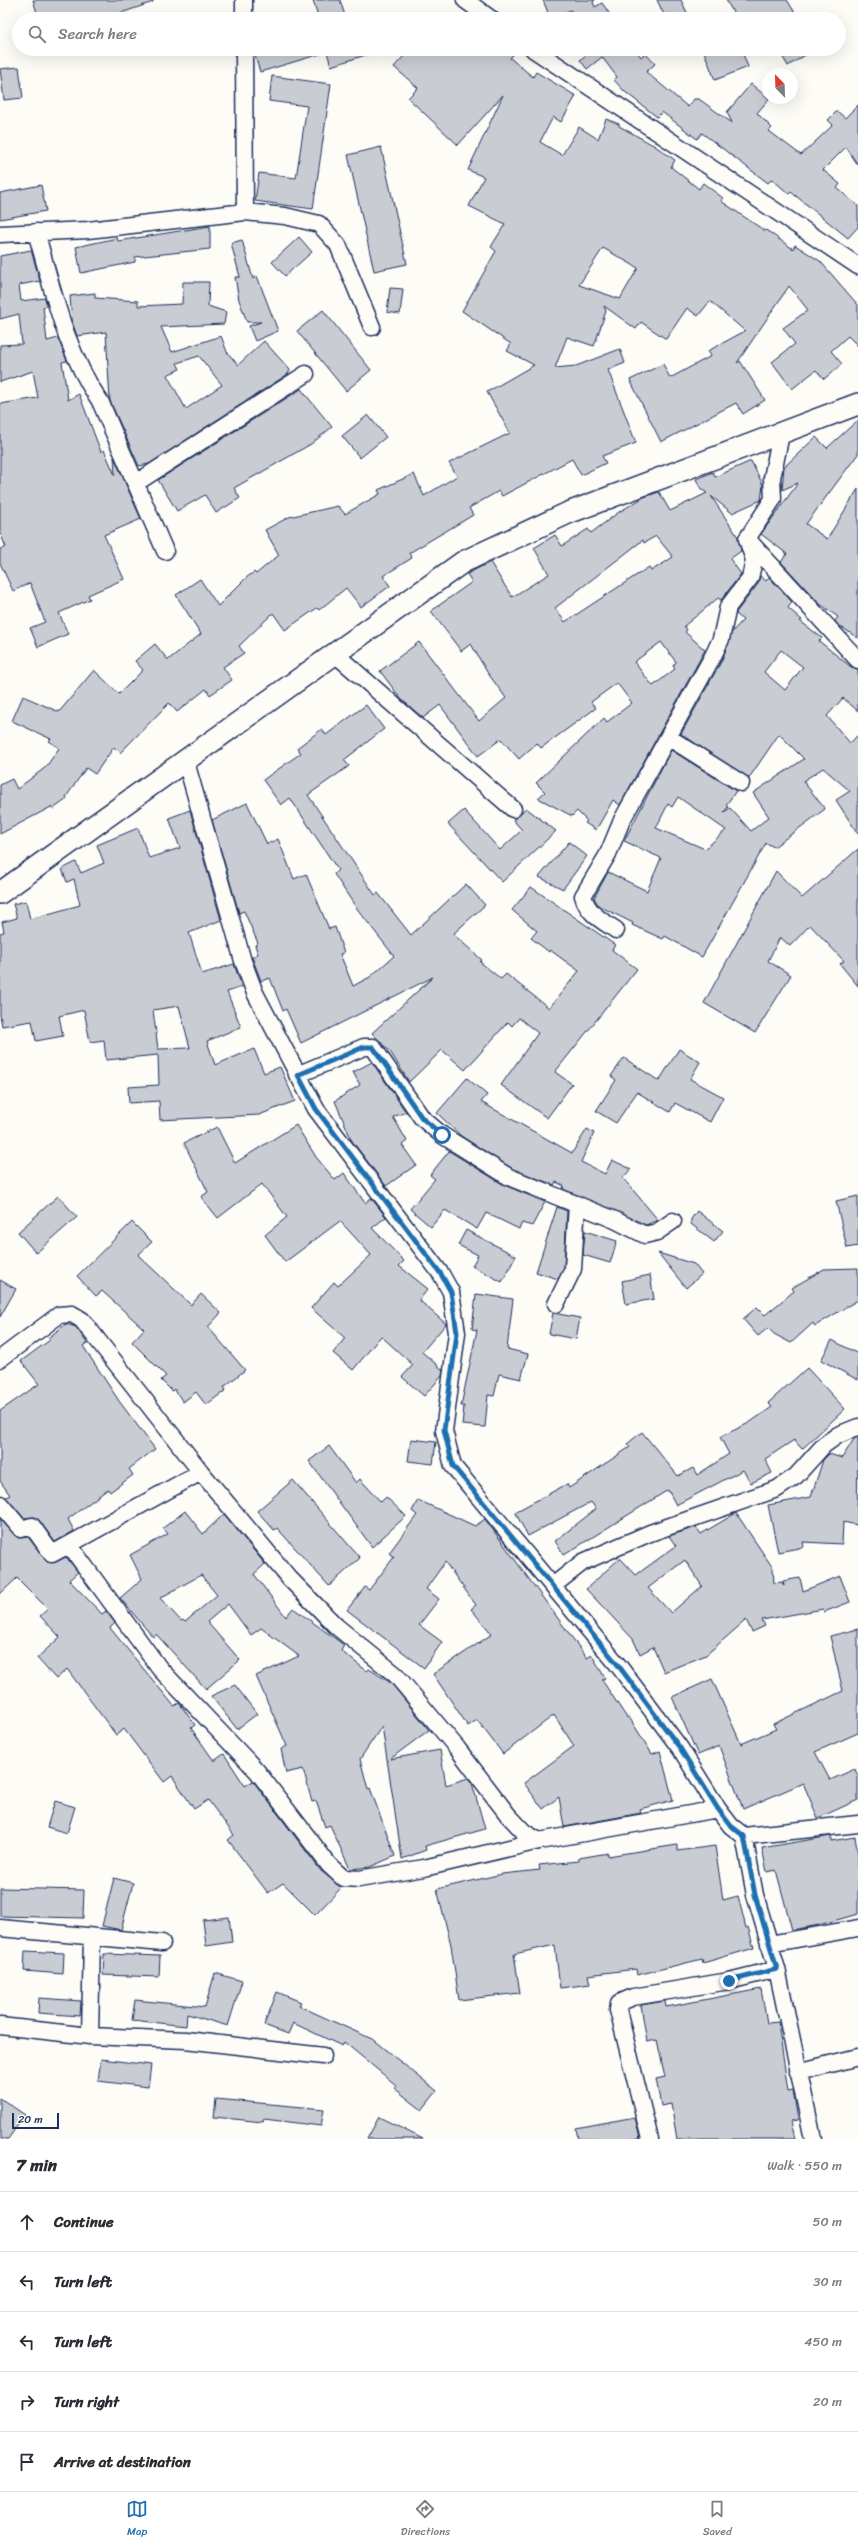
<!DOCTYPE html>
<meta charset="utf-8">
<style>
:root{--surface:#fff;--page:#f2f2f3;--text:#2b2b33;--muted:#7c7c81;--line:#e1e1e2;--accent:#1f6fb2}
body{margin:0;font-family:Sriracha,sans-serif;background:var(--page);color:var(--text)}
.compass{position:absolute;left:762px;top:68px;width:36px;height:36px;border-radius:50%;background:var(--surface);box-shadow:0 4px 16px #0002;rotate:337deg}
.scale{position:absolute;left:12px;bottom:10px;width:47px;box-sizing:border-box;padding-left:4px;border:2px solid #1b2f5e;border-top:0;font-size:11px;line-height:14px;white-space:nowrap;color:#1b2f5e;-webkit-text-stroke:3px #fdfcf7;paint-order:stroke}
.stop{position:absolute;width:12px;height:12px;margin:-9px;border:3px solid #1f6fb2;border-radius:50%;background:#fff}
.stop.end{background:#1f6fb2;border-color:#fff;box-shadow:0 1px 4px #0008}
.list{margin:0;padding:0;list-style:none}
h2{display:flex;justify-content:space-between;align-items:center;height:52px;margin:0;padding:0 16px;font-size:17px}
h2 small{font-size:13px;font-weight:400;color:var(--muted)}
.list li{display:grid;grid-template-columns:26px 1fr auto;gap:12px;align-items:center;box-sizing:border-box;height:60px;padding:0 16px;border-top:1px solid var(--line)}
.list b{display:block;font-size:15px;white-space:nowrap}
.list em{font-size:13px;font-style:normal;color:var(--muted)}
.icon{flex:none;width:22px;height:22px;fill:none;stroke:currentColor;stroke-width:2;stroke-linecap:round;stroke-linejoin:round}
.map{position:relative;flex:none;width:858px;height:2139px;overflow:hidden}
.search{position:absolute;background:var(--surface);box-shadow:0 4px 16px #0002;left:12px;right:12px;top:12px;height:44px;display:flex;align-items:center;gap:10px;box-sizing:border-box;padding:0 14px;border-radius:22px;color:var(--muted);font-size:15px}
.sheet{height:352px;background:var(--surface)}
nav{display:flex;justify-content:space-around;align-items:center;box-sizing:border-box;height:56px;border-top:1px solid var(--line);background:var(--surface);font-size:11px;color:var(--muted)}
nav a{display:grid;justify-items:center;gap:2px}
nav .on{color:var(--accent)}
.map>svg:first-child{display:block}
.building{fill:#c9ccd3;stroke:#1b2f5e;fill-rule:evenodd}
.lines{fill:none;stroke-linecap:round;stroke-linejoin:round}
.minor-casing{stroke:#1b2f5e;stroke-width:19}
.major-casing{stroke:#1b2f5e;stroke-width:24}
.minor{stroke:#fdfcf7;stroke-width:16}
.major{stroke:#fdfcf7;stroke-width:21}
.route{stroke:#1f6fb2;stroke-width:5}
</style>
<div class="map">
<svg width="858" height="2139" viewBox="0 0 858 2139">
<rect width="100%" height="100%" fill="#fdfcf7"/>
<filter id="ink" filterUnits="userSpaceOnUse"><feTurbulence type="fractalNoise" baseFrequency=".025" numOctaves="2"/><feDisplacementMap in="SourceGraphic" scale="8" xChannelSelector="R" yChannelSelector="G"/><feConvolveMatrix kernelMatrix="1 2 1 2 8 2 1 2 1" color-interpolation-filters="sRGB"/></filter>
<g filter="url(#ink)">
<!-- building -->
<path class="building" d="M33 0H153V2L104 19H78L76 14 57 19H39Z
M313 0H340L346 19H319Z
M543 0H595L593 2 595 7 602 3 609 13 599 19H575L571 10 550 18Z
M657 0H681L690 19H666Z
M726 0H787L799 19H737Z
M277 49H375V52L331 66 327 52 260 72 255 56Z
M410 49H505L513 55 510 58 533 77 536 72 576 96 561 122 553 117 540 142 562 155 579 127 598 139 606 119 619 124V126L655 146 675 160 671 167 699 189 703 183 723 198 721 201 765 231 766 230 793 249 795 245 820 261 858 305V346L848 336 831 351 842 364 824 379 816 370 792 389 772 362 795 344 783 328 808 310 789 286 737 363 740 361 765 400 743 414 736 403 661 442 630 380 663 364 670 378 711 356 708 351 745 331 710 301 698 316 687 308 666 339 641 322 636 329 604 306 606 311 594 346 567 337 555 368 576 366 620 349 625 363 608 370 636 443 602 456 606 463 581 475 572 459 502 496 499 491 469 508 473 515 409 553 412 558 383 576 390 586 361 607 346 588 319 610 317 608 285 630 273 613 239 646 244 653 223 667 232 680 210 695 206 689 177 712 169 703 120 753 114 747 95 774 86 768 66 797 67 799 53 809 51 807 0 834V785L12 779 17 789 46 767 59 748 49 741 51 739 12 721 23 696 59 712 94 670 119 694 143 670 135 661 155 644 168 660 201 634 176 595 200 579 218 606 246 578 254 572 256 574 279 555 265 530 289 517 338 506 345 514 380 494 378 490 414 474 424 496 457 476 449 463 510 433 487 392 534 365 507 351 511 344 462 311 496 251 491 247 505 224 469 206 484 177 468 170 503 95 458 145 408 98 418 88 394 67ZM603 248 638 268 620 299 579 285Z
M593 49H635L641 57 645 53 655 64 646 72 688 107 694 99H699L732 123 727 112 751 84 769 99 757 113 772 128 769 131 801 155 833 125 828 120 837 111 845 118 858 105V165L846 147 823 170 840 184 837 188 858 206V227L848 238 791 192 789 194 772 179 768 183 702 133 697 139 662 112 657 117 624 91 614 80 617 77 602 57 587 69 580 60Z
M703 49H741L748 67 715 80Z
M778 49H815L788 66Z
M19 67 23 98 4 100 0 69Z
M272 76 331 84 313 209 255 201 259 173 296 178 307 106 269 101Z
M381 147 407 264 374 271 348 155Z
M41 185 46 211 0 219V193Z
M210 226V249L135 257V262L81 273 76 247 117 238 118 241Z
M299 237 312 252 285 276 272 262Z
M242 240 253 279 257 276 278 331 255 341 249 326 261 322H247L239 300 235 277H240L231 243Z
M31 250 40 281 19 285 21 301 45 298 47 306 43 307 47 341 58 338 67 361 62 362 68 400 79 394 101 452 104 450 115 475 114 457 141 519 104 535 124 579 88 595 90 599 59 613 68 634 38 647 30 628 45 622 30 583 13 591 0 563V549L6 547 0 533V404L38 398 33 371 0 382V345L22 344 19 314 0 319V256Z
M183 282H209L208 306 226 312 224 324 161 327 172 352 221 336 227 352 238 365 264 341 290 370 288 374 149 464 139 466 110 401 106 332 77 336 72 322 70 296 95 293V298L138 301V306L182 304ZM199 356 222 385 186 409 167 375 180 369 177 363Z
M390 288 403 289 400 314 387 312Z
M323 310 371 370 346 391 297 331Z
M301 389 332 427 311 444 234 488 240 498 216 513 205 495 177 511 158 480Z
M368 415 386 437 360 458 342 436Z
M858 420V454L806 524 827 539 858 489V638L838 625 835 621 838 617 820 604 781 562 787 554 761 534 798 483 782 490 784 467 816 437 827 448Z
M751 461 763 485 761 500 732 513 711 496 738 537 741 551 730 559 741 574 721 600 718 598 684 626 687 630 685 632 705 650 620 805 613 800 596 830 585 823 587 821 577 811 572 816 538 798 545 792 536 783 604 718 607 722 632 703 617 683 591 702 596 708 541 748 537 743 519 759 501 739 478 756 440 705 423 718 401 699 380 671 419 642 479 721 506 698 487 672 471 644 461 651 431 611 472 582 467 574 490 562 512 597 549 574 534 548 555 535 562 546 588 529 591 533 619 512 644 497 659 492 670 511 707 493 701 489 696 479 713 472 715 477ZM656 536 673 557 651 571 649 567 565 622 555 608 643 540 644 543ZM661 642 676 662 673 666 675 669 653 686 634 662Z
M760 576 766 581 769 577 792 602 788 608 802 620 800 621 822 638 819 641 851 667 858 669V711L843 698 827 716 850 743 858 735V834L836 800 850 791 823 768 803 781 825 809 774 847 766 843 702 957 665 936 663 939 632 925 633 923 599 906 594 898 608 872 647 891 661 858 624 841 671 750 736 791 726 805 728 807 724 812 730 808 751 831 769 817 753 793 804 759 779 734 749 778 681 734 722 660 732 632 743 620 736 614 737 611 758 584ZM781 650 803 667 785 690 764 672ZM678 797 726 830 705 849 656 828 668 804 672 807Z
M366 705 384 729 344 760 349 766 308 795 375 895 378 893 411 935 466 884 485 905 453 934 482 960 480 962 501 979 506 974 549 1008 579 971 550 950 549 952 531 938 537 931 512 910 531 887 615 945 612 950 637 969 555 1072 572 1084 547 1118 501 1085 538 1033 519 1018 512 1026 508 1022 465 1070 442 1050 409 1082 391 1053 372 1033 433 977 301 1043 286 1009 283 1011 270 978 261 981 252 957 258 954 255 945 258 943 244 911 239 913 212 820 247 803 267 844 278 839 294 879 306 874 329 929 335 927 344 953 340 954 353 986 370 977 394 956 355 906 334 874 338 870 290 798 281 805 263 780 301 753 297 748 322 729 326 735Z
M526 808 556 831 502 882 448 824 464 810 500 850 522 830 513 820Z
M190 810 221 920 189 933 202 974 234 964 242 987 227 992 241 1027 207 1041 215 1065 254 1049 264 1073 280 1067 295 1101 259 1115 160 1120 159 1101 129 1103 128 1087 159 1085 158 1055 106 1060 104 1040 90 1042 84 1010 59 1016 63 1036 36 1041 32 1021 2 1026 0 1015V933L4 932 2 922 17 918 13 904 26 901 30 919 80 905 74 879 67 882 62 869 76 862 81 873 104 863 97 845 138 828 149 858 180 848 169 818ZM179 1006 190 1048 158 1049 153 1010Z
M569 842 587 856 563 889 539 877Z
M858 849V986L840 964 844 961 810 925 790 946 780 937 768 961 791 975 755 1033 704 1003 776 871 802 898Z
M679 1049 700 1062 690 1079 723 1097 710 1122 675 1103 670 1112 637 1092 616 1123 596 1111 616 1080 611 1076 624 1058 659 1081Z
M372 1062 406 1112 393 1117 407 1141 402 1145 416 1165 386 1186 352 1141 335 1101 360 1085 353 1072Z
M467 1078 487 1095 481 1102 572 1153 587 1129 594 1133 581 1162 605 1174 612 1160 631 1169 623 1178 658 1220 646 1225 563 1189 564 1186 556 1182 554 1185 513 1169 461 1136 437 1113Z
M296 1125 316 1157 335 1180 344 1173 365 1203 371 1198 386 1217 372 1228 404 1261 399 1266 428 1289 419 1300 446 1324 422 1352 443 1370 442 1376 424 1396 402 1377 413 1365 381 1336 353 1370 333 1353 345 1338 311 1308 334 1282 338 1286 371 1255 340 1221 285 1262 265 1235 287 1217 262 1184 218 1218 201 1197 208 1192 184 1143 217 1127 235 1163Z
M449 1151 504 1185 545 1202 532 1226 522 1223 519 1229 486 1213 477 1229 445 1210 431 1227 410 1209 435 1179 430 1175Z
M58 1196 77 1217 36 1253 18 1232Z
M858 1196V1246L847 1248 836 1201Z
M557 1207 567 1211 564 1267 558 1279 536 1272Z
M697 1211 723 1231 714 1242 691 1224V1219Z
M132 1222 152 1242 138 1255 191 1305 201 1294 221 1313 208 1327 245 1370 224 1387 226 1390 206 1405 196 1392 183 1402 174 1389 172 1391 161 1380 166 1376 132 1342 144 1329 102 1291 96 1296 77 1276Z
M466 1230 516 1256 502 1282 472 1266 478 1255 458 1245Z
M585 1231 617 1241 610 1263 583 1255Z
M658 1253 694 1264 702 1274 686 1288Z
M858 1268V1300L815 1326 813 1323 791 1343 774 1334 768 1328 758 1336 743 1319 757 1307 765 1315 794 1291 792 1288 824 1269Z
M650 1275 654 1299 626 1304 622 1281Z
M0 1280 16 1289 0 1317Z
M476 1294 513 1299 507 1349 528 1354 521 1379 499 1374 494 1396 488 1395 485 1427 462 1425 464 1406H461L477 1330 472 1329Z
M553 1313 580 1318 576 1339 549 1334Z
M66 1324 76 1327 87 1343 83 1346 119 1401 155 1449 129 1469 133 1475 110 1492 108 1489 68 1519 74 1531 55 1542 39 1520 35 1517 24 1518 6 1497 10 1495 0 1481V1411L39 1384 21 1361 50 1340 48 1338Z
M832 1340 858 1354V1380L821 1360Z
M807 1368 845 1409 802 1449 794 1440 765 1459 772 1473 751 1483 743 1470 676 1505 668 1490 564 1555 555 1541 596 1509 591 1502 528 1536 515 1512 567 1484 569 1488 630 1447 627 1444 642 1432 678 1476 693 1468 697 1475 729 1454 720 1437 749 1423 772 1407 768 1403Z
M858 1437 857 1525 843 1522 842 1544 803 1542 804 1547 778 1552 768 1505 811 1497 823 1460 829 1454 842 1458 854 1439Z
M411 1439 436 1442 433 1464 408 1461Z
M329 1446 356 1483 360 1479 381 1502 386 1497 406 1516 372 1547 309 1461Z
M293 1480 360 1558 329 1586 277 1528 274 1530 257 1511Z
M418 1500 475 1526 485 1519 587 1658 592 1655 605 1678 602 1680 627 1718 629 1717 652 1754 660 1751 673 1800 640 1809 641 1813 564 1827 559 1797 543 1809 524 1783 574 1746 554 1715 503 1754 477 1720 468 1726 433 1674 492 1634 471 1609 476 1605 445 1562 426 1589 439 1599 419 1625 442 1642 424 1668 347 1610 365 1587 369 1590 394 1557 389 1553 417 1515 412 1511Z
M185 1511 203 1534 224 1514 265 1564 254 1574 286 1617 293 1608 344 1645 341 1651 367 1671 369 1669 391 1683 429 1730 390 1759 440 1750 446 1785 468 1778 472 1783 485 1829 425 1846 426 1850 402 1859 382 1726 360 1759 368 1789 370 1788 395 1856 370 1867 350 1869 330 1825 325 1827 316 1801 312 1802 303 1769 286 1773 281 1749 287 1746 256 1676 299 1656 261 1628 251 1635 228 1604 207 1622 240 1660 206 1689 156 1634 153 1637 120 1598 142 1579 130 1555 168 1534 163 1528ZM201 1575 217 1595 185 1622 183 1620 181 1621 160 1598Z
M736 1513 773 1568 774 1583 782 1582 784 1586 783 1581 800 1578 803 1591 840 1576 850 1602 824 1612 823 1609 762 1620 765 1626 752 1632 746 1620 706 1655 664 1672 653 1647 640 1654 633 1639 586 1589 620 1558 636 1575 676 1546 669 1536 696 1527 701 1534ZM685 1560 702 1586 671 1613 648 1588Z
M0 1519 18 1538 28 1537 47 1562H56L66 1557 78 1572 69 1580 102 1614 106 1611 115 1623 110 1628 174 1706 179 1703 195 1725 191 1728 214 1761 224 1754 245 1786 253 1781 321 1871 342 1887 315 1915 283 1883 268 1893 228 1840 234 1835 208 1800 194 1809 172 1776 164 1782 124 1729 116 1735 67 1669 56 1679 37 1658 60 1637 40 1616 48 1609 17 1578 0 1594Z
M858 1629V1733L815 1752 830 1780 855 1769 858 1777V1800L818 1818 803 1783 743 1809 719 1746 698 1755 672 1697 712 1679 741 1744 776 1729 773 1724 843 1691 830 1636Z
M235 1685 257 1714 237 1729 211 1696Z
M55 1801 75 1807 67 1833 47 1827Z
M831 1836V1841L855 1837 858 1855V1914L819 1925 792 1930 776 1870 767 1872 762 1848Z
M677 1845V1851L715 1846 723 1900 738 1896 746 1928 748 1927 754 1948 703 1963 702 1959 637 1975 636 1969 588 1975 590 1984 560 1988 555 1945 514 1954 520 1993 459 2000 451 1945 437 1889 502 1874 540 1870 539 1865 579 1861V1858L608 1853V1856Z
M114 1878 133 1883 121 1930 102 1926Z
M0 1888 84 1890 83 1918 0 1916Z
M229 1917 232 1942 206 1946 203 1920Z
M25 1951 64 1953 63 1974 24 1971Z
M104 1954 160 1956 159 1977 103 1975Z
M215 1973 242 1981 228 2026 187 2014 186 2026 132 2020 135 2000 205 2007Z
M761 1989 767 2023 778 2022 788 2091 793 2090 798 2120 791 2121 795 2139H677L671 2104 661 2106 656 2079 665 2077 657 2040 647 2042 641 2005 665 2001 666 2007Z
M277 1992 301 2002 299 2006 372 2039 437 2091 422 2110 394 2088 396 2085 344 2042 342 2046 293 2023 288 2034 264 2025Z
M39 1998 81 2001 80 2016 38 2013Z
M101 2059 151 2065 148 2087 98 2081Z
M0 2098 25 2115 8 2139H0Z
M216 2099 324 2109 321 2126 264 2119 263 2122 214 2117Z
M379 2117 423 2139H367Z
M635 2117 640 2139H578L576 2128Z"/>
<g class="lines">
<defs>
<path id="minor" d="M244 0V19
M465 0 491 19
M244 49 245 212
M533 49 858 266
M36 232C53 290 65 351 100 401L165 551
M0 234 88 230 245 212 285 216 319 224 338 245 372 327
M136 483 306 374
M750 542 858 660
M334 653 513 809
M668 737 741 783
M186 762 243 961 255 993 316 1109 441 1274 451 1292 457 1333 444 1431 453 1466 618 1665 680 1748 718 1809 731 1826 744 1836 755 1895 777 1969 813 2139
M616 930C601 920 588 914 583 896L608 854 622 820 713 656 721 639 728 607 750 578 754 560 747 539 773 499 772 478 781 434
M297 1075 364 1047H373L422 1118 442 1135 509 1177 615 1220 645 1235 657 1232 673 1221
M556 1304 573 1269 577 1204
M0 1359 59 1315 72 1314 82 1320 201 1472 289 1578 336 1626 396 1675 457 1748 508 1815 524 1832 539 1841
M0 1504 21 1529 32 1526 52 1554 201 1472
M70 1546 160 1669 257 1771 329 1865 343 1878 359 1879 424 1868 539 1841 718 1809
M554 1585 583 1562 650 1533 777 1489 796 1476 824 1445 838 1435 858 1427
M744 1836 858 1824
M0 1928 162 1943
M769 1944 858 1928
M0 2026 90 2036 186 2040 323 2056
M90 2036 92 1937
M798 2072 858 2057
M650 2139 618 2010 619 2003 633 1997 729 1981 777 1969"/>
<path id="major" d="M0 893 463 562 568 513 858 404"/>
</defs>
<!-- minor casing -->
<use href="#minor" class="minor-casing"/>
<!-- major casing -->
<use href="#major" class="major-casing"/>
<!-- minor -->
<use href="#minor" class="minor"/>
<!-- major -->
<use href="#major" class="major"/>
</g>
</g>
<g class="lines" filter="url(#ink)">
<!-- route -->
<path class="route" d="M442 1135 422 1118 373 1047H364L298 1075 316 1109 441 1274 451 1292 457 1333 444 1430 453 1466 618 1665 680 1748 718 1809 731 1826 744 1836 755 1895 777 1969 729 1981"/>
</g>
</svg>
<svg class="compass" viewBox="-18 -18 36 36"><path d="M0-13l5 13h-10z" fill="#e53935"/><path d="M0 13l5-13h-10z" fill="#7c7c81"/></svg>
<div class="scale">20 m</div>
<div class="stop" style="left:442px;top:1135px"></div>
<div class="stop end" style="left:729px;top:1981px"></div>
<div class="search"><svg class="icon" aria-label="search" viewBox="0 0 24 24"><circle cx="10" cy="10" r="6"/><path d="M15 15l6 6"/></svg>Search here</div>
</div>
<section class="sheet">
<h2>7 min<small>Walk · 550 m</small></h2>
<ul class="list">
<li><svg class="icon" aria-label="ahead" viewBox="0 0 24 24"><path d="M12 20V5M6 11l6-6 6 6"/></svg><div><b>Continue</b></div><em>50 m</em></li>
<li><svg class="icon" aria-label="left" viewBox="0 0 24 24"><path d="M17 20v-9H6M10 6l-5 5 5 5"/></svg><div><b>Turn left</b></div><em>30 m</em></li>
<li><svg class="icon" aria-label="left" viewBox="0 0 24 24"><path d="M17 20v-9H6M10 6l-5 5 5 5"/></svg><div><b>Turn left</b></div><em>450 m</em></li>
<li><svg class="icon" aria-label="right" viewBox="0 0 24 24"><path d="M7 20v-9h11M14 6l5 5-5 5"/></svg><div><b>Turn right</b></div><em>20 m</em></li>
<li><svg class="icon" aria-label="arrive" viewBox="0 0 24 24"><path d="M6 21V4h12l-3 4 3 4H6"/></svg><div><b>Arrive at destination</b></div></li>
</ul>
</section>
<nav>
<a class="on"><svg class="icon" aria-label="map" viewBox="0 0 24 24"><path d="M3 6l6-2 6 2 6-2v14l-6 2-6-2-6 2zM9 4v14M15 6v14"/></svg>Map</a>
<a><svg class="icon" aria-label="directions" viewBox="0 0 24 24"><path d="M12 3l9 9-9 9-9-9zM9 14v-3h6M13 9l2 2-2 2"/></svg>Directions</a>
<a><svg class="icon" aria-label="saved" viewBox="0 0 24 24"><path d="M7 4h10v16l-5-4-5 4z"/></svg>Saved</a>
</nav>
